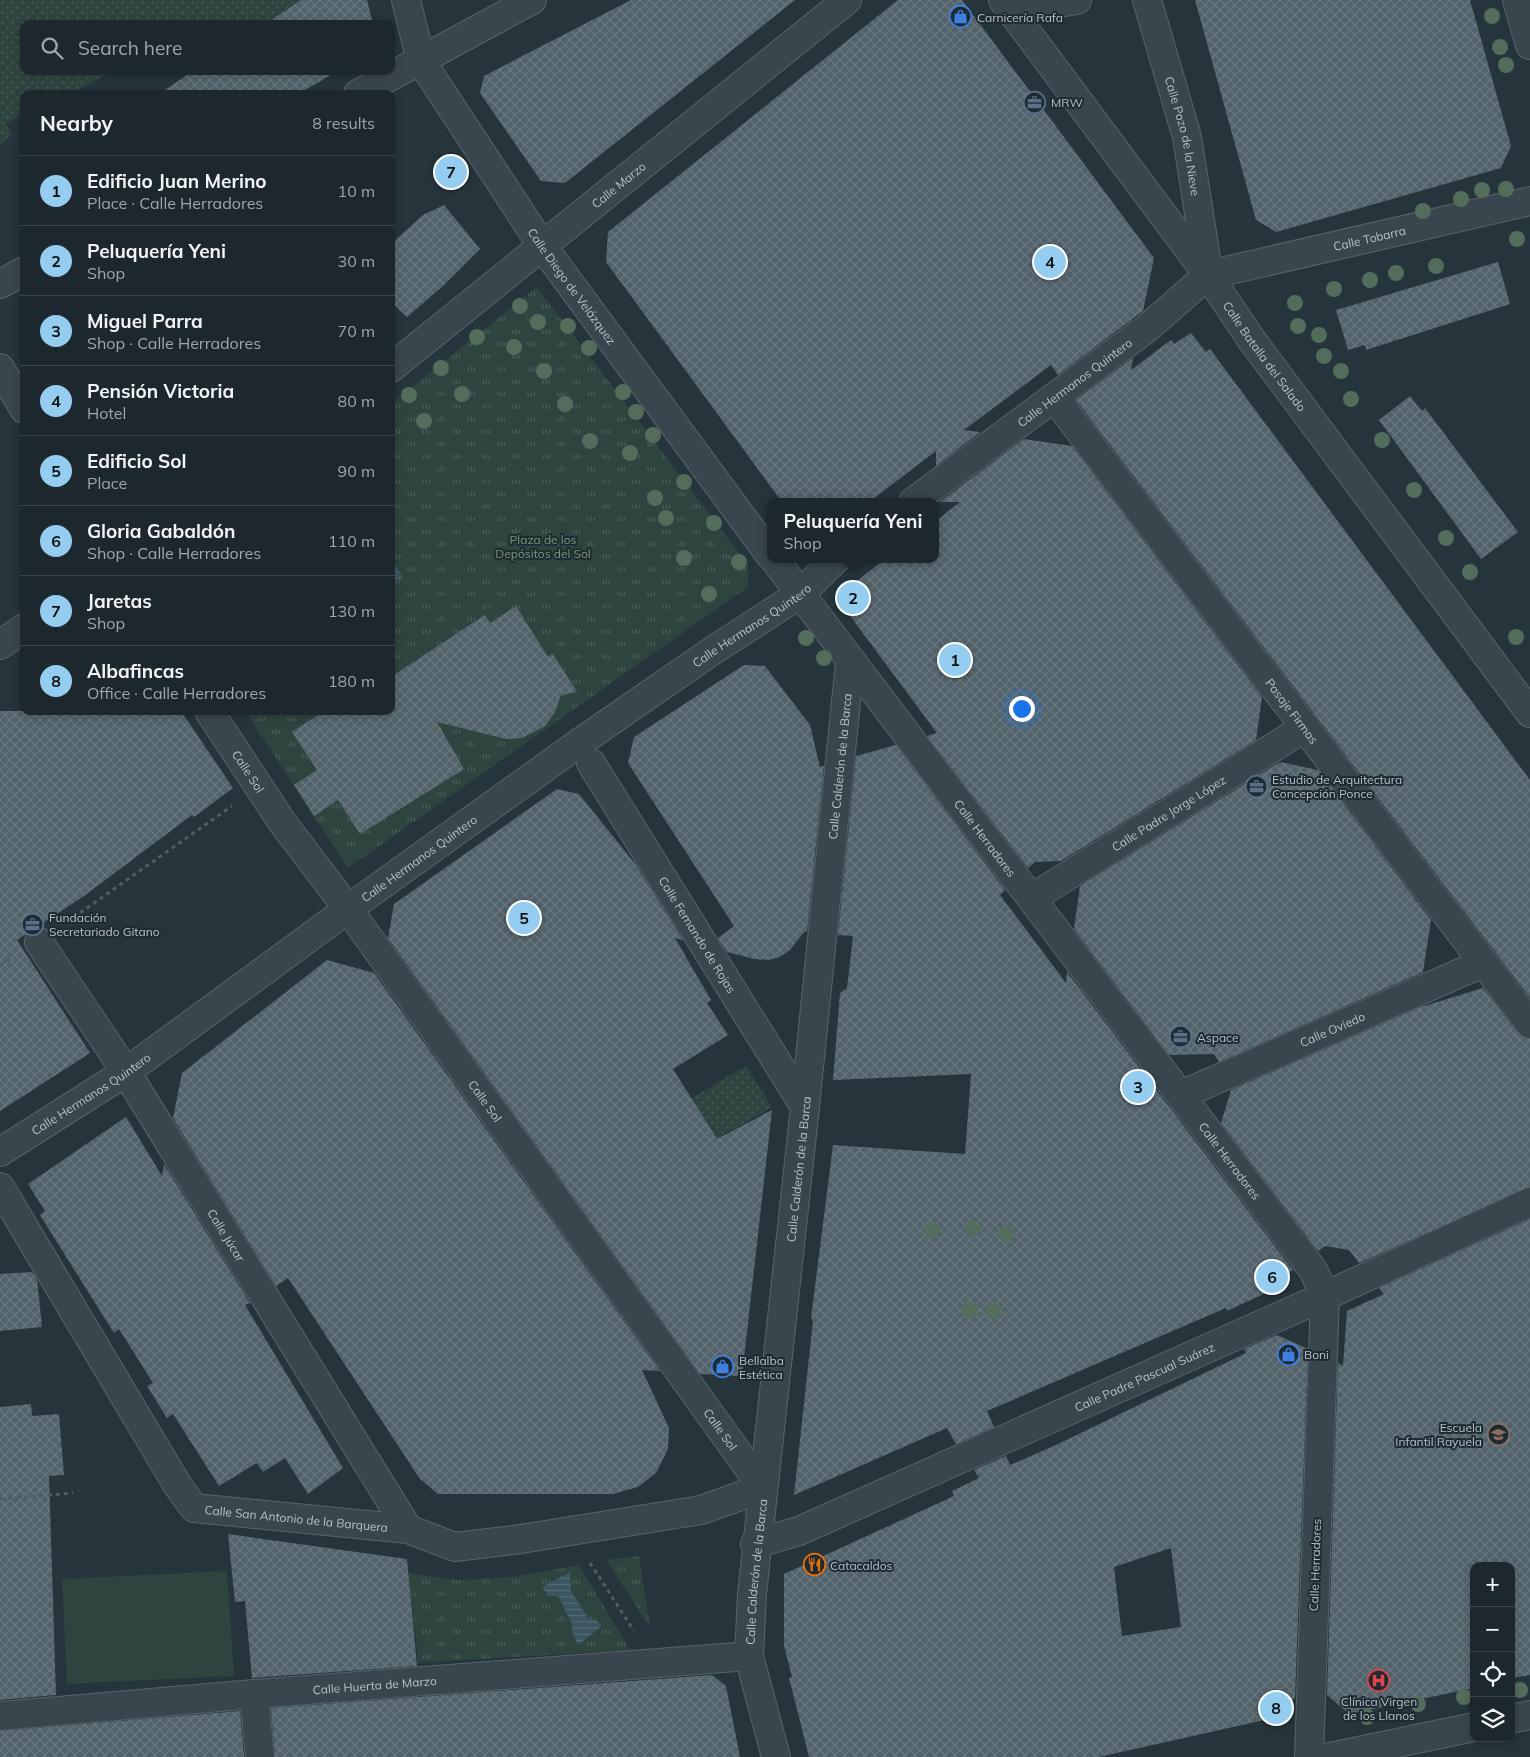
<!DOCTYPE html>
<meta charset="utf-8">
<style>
:root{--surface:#1c282d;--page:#293439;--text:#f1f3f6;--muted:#a0a6aa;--line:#3a4449;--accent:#94cdef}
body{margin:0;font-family:Mulish,sans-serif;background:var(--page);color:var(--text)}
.controls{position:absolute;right:15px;bottom:15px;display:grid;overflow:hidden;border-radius:10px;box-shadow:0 2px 8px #0003}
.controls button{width:45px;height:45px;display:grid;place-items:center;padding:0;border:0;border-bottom:1px solid var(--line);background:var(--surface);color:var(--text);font:25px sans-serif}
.you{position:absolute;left:1021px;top:708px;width:18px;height:18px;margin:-12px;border:4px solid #fff;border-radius:50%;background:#1a73e8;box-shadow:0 0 0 8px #1a73e833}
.badge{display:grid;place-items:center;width:32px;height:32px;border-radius:50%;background:var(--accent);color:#111;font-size:16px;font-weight:700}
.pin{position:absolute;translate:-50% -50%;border:2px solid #fff;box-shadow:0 1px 5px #0006}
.popup{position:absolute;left:767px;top:498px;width:172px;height:65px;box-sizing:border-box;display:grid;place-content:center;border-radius:10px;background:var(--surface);filter:drop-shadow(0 1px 4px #0005);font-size:16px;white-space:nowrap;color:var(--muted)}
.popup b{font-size:19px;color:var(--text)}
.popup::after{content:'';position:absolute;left:50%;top:100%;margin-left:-10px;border:10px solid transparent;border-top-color:var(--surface)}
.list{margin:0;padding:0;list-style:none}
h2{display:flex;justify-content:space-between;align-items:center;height:65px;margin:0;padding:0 20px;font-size:21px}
h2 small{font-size:16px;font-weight:400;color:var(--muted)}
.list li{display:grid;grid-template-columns:32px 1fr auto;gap:15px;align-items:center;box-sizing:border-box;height:70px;padding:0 20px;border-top:1px solid var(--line)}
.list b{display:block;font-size:19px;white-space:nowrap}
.list p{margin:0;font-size:16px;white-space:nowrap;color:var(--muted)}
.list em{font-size:16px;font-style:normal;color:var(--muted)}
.icon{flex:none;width:28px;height:28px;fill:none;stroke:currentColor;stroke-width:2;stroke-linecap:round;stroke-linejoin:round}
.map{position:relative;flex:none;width:1530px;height:1757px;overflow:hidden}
.search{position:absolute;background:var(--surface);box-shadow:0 2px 8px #0003;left:20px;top:20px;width:375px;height:55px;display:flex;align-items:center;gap:12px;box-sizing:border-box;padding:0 18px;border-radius:10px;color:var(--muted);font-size:19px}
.panel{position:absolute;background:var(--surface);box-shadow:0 2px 8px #0003;left:20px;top:90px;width:375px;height:625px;border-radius:10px}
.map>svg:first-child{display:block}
.grass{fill:url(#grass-dots)}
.park{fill:url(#park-tufts)}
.pitch{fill:#2e443f}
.water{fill:url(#water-rules)}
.building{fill:url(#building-cross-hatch);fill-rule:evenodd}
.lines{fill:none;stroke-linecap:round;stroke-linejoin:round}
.street-casing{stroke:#58646b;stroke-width:30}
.path{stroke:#4d605e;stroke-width:3;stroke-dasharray:4 4;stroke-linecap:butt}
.street{stroke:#3a464d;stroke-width:28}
.tree{fill:#536d5c}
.labels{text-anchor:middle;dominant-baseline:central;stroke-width:4;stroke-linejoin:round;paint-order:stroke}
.poi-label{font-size:12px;fill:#b6c1c8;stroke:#1f2b32;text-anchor:start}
.street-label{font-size:12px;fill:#b6c1c8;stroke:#1f2b32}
.park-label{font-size:12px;fill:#779b76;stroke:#1f2b32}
</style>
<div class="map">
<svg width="1530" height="1757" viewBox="0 0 1530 1757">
<defs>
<pattern id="grass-dots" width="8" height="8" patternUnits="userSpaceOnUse" patternTransform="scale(1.25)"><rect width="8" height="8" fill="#2e443f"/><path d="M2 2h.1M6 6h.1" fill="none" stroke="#4a5d59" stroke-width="1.8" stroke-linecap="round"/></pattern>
<pattern id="park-tufts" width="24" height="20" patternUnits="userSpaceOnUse" patternTransform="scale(1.25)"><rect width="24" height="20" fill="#2e443f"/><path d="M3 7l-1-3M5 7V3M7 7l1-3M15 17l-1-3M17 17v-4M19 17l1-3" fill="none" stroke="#4a5d59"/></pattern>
<pattern id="water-rules" width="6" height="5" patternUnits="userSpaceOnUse" patternTransform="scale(1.25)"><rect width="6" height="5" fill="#3b5561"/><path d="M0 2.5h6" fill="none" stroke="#556c76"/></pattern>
<pattern id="building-cross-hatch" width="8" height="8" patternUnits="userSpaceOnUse" patternTransform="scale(1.25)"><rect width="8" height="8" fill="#52626a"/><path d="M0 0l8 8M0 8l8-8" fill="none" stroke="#69777e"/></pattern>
</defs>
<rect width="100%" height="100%" fill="#26353c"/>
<!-- grass -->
<path class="grass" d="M0 0H300L265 24H24V71H113L70 94H24V112L6 124 12 134 0 145Z
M746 1066 772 1107 717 1139 644 1126Z"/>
<!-- park -->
<path class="park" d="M537 287 748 565V587L348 868 245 711H391V404Z
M639 1556 650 1628 606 1560Z
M579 1565 630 1650 417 1663V1649L408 1573 456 1580 512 1577Z"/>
<!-- pitch -->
<path class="pitch" d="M227 1571 234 1676 67 1684 62 1579Z"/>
<!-- water -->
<path class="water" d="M391 559 403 577 391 584Z
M570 1572 571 1591 588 1618 596 1620 602 1626 578 1645 573 1634 572 1624 558 1596H548L542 1587Z"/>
<!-- building -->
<path class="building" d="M301 0H367L373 24H265Z
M631 0H795L565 183 541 181 480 93 484 76Z
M898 0H962L1154 258 1143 311 1058 375 1051 365 964 430 980 432 936 466V451L869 502H782L606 262 608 232Z
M1195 0H1470L1511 146 1501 168 1276 232 1256 220Z
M193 71H338L298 94H159Z
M444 205 480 249 443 286 407 317 391 302V244L423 215Z
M1498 262 1510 304 1366 350 1365 345 1348 350 1336 310Z
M1191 333 1206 352 1210 349 1530 780V998L1076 400 1133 358 1131 370 1171 340 1174 344Z
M1410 396 1422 411 1425 408 1518 532 1481 559 1379 420Z
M1024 439 1072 446 1262 697 1256 740 1061 861 1035 862 1028 868 927 736 937 733 845 609 848 588 885 559H936V521L960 502H940Z
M516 606 548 657 553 654 577 692 561 695 555 712 545 726 522 738 506 739 437 722 464 769 360 834 338 800 314 816 294 785 317 770 292 732 324 711H391V677L485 615 490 623Z
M744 665 765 666 810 725 820 767 824 766 807 932H804L790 950 780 957 768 960 754 959 727 952 718 938 734 926 628 763 634 737Z
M0 711H181L233 788 194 817 192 815 84 896 17 940 90 1053 0 1111Z
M896 745 1005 890 1000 895 1066 983 1067 972 1293 1270 1288 1273 1289 1282 1227 1311 1226 1308 987 1411 994 1427 956 1444 947 1428 794 1495 813 1321 811 1318 833 1145 965 1154 971 1074 833 1080 840 993 847 988 853 936 838 935 856 756Z
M1280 762 1318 770 1431 920 1423 972 1219 1062 1214 1054 1169 1055 1074 929 1080 886Z
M557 789 579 794 636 865 683 940 675 938 711 1000 707 1003 728 1035 673 1069 717 1139 772 1110 742 1376 700 1374 388 938 394 904Z
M327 960 374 973 660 1371 642 1370 669 1428 668 1449 656 1473 638 1487 613 1494H438L420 1479 288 1278 276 1286 173 1118 182 1073Z
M1483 988 1518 1033 1530 1039V1187L1359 1263 1349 1250 1325 1246 1318 1251 1221 1123 1231 1090 1418 1008Z
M126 1117 162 1176 164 1164 250 1303 245 1305 343 1468 308 1494 285 1458 263 1472 257 1463 219 1486 173 1414 167 1418 147 1386 153 1383 119 1329 114 1333 40 1215 45 1211 28 1184Z
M1530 1219V1675L1511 1678V1566H1474V1688L1349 1714 1327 1695 1338 1363 1343 1366 1347 1311 1384 1294 1379 1288Z
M32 1272 37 1279 42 1327 0 1331V1274Z
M1277 1335 1308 1349 1295 1698 1273 1718 1099 1757H809L789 1678 792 1677 784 1646V1574L954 1496 952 1491 979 1478 974 1470 1006 1456 1010 1465 1056 1445 1246 1353 1244 1349ZM1171 1548 1181 1627 1122 1636 1114 1567Z
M31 1404 32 1416 59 1414 64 1475 49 1476 56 1695 0 1700V1407Z
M228 1534 407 1559 417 1666 252 1678 245 1601 235 1602Z
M712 1675 726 1686 740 1757H275L271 1708Z
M240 1711 244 1757H0V1731Z"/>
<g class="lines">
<defs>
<g id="street">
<path id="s1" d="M406 0 421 61 543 247 770 555"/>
<path id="s2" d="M1003 0 1208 275 1251 339 1530 713"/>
<path d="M1020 0 1053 4 1077 0"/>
<path id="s3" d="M1147 0 1187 137 1208 271"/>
<path d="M1517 0 1530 45"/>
<path d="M358 94 532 0"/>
<path d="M0 284 24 271"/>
<path d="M0 368 24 409"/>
<path id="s4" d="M391 368 847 0"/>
<path id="s5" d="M1054 397 1530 1024"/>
<path id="s6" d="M913 502 1146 329 1208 275 1530 201"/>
<path id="s7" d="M774 559 1313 1270 1325 1296 1309 1757"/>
<path d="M0 645 24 628"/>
<path id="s8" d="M209 711 282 822 348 909 763 1488"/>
<path id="s9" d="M591 763 805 1107"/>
<path id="s10" d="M1032 898 1306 727"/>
<path id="s11" d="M39 942 126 1072 408 1529"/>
<path id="s12" d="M1181 1095 1483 963"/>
<path id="s13" d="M0 1152 126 1072 348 909 579 743 715 649 800 594 836 559"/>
<path id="s14" d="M0 1187 178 1486 194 1508 408 1529 455 1547 521 1539 701 1510 763 1488"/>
<path id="s15" d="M755 1544 799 1531 1325 1296 1530 1202"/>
<path d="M254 1694 260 1757"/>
<path id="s16" d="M0 1716 254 1694 749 1656"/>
<path d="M1511 1719 1530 1715"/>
<path id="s17" d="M776 1757 749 1656 752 1594 805 1107 850 662"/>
<path d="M1330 1757 1474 1727"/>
</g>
</defs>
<!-- street casing -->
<use href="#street" class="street-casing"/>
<!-- path -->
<path class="path" d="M67 922 232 806
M0 965 10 959
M0 1499 73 1493
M590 1563 634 1631"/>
<!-- street -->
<use href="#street" class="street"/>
</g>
<!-- trees -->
<g class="tree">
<circle cx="1492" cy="16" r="8"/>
<circle cx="1500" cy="47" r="8"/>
<circle cx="1506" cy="65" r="8"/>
<circle cx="1506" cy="189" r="8"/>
<circle cx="1482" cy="190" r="8"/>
<circle cx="1461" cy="199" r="8"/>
<circle cx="1423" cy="211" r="8"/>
<circle cx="1517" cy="239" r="8"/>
<circle cx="1436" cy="266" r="8"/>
<circle cx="1396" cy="273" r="8"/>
<circle cx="1370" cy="280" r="8"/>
<circle cx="1334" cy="289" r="8"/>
<circle cx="1295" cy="303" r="8"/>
<circle cx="520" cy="306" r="8"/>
<circle cx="538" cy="322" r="8"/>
<circle cx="568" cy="326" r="8"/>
<circle cx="1298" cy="326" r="8"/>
<circle cx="1319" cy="335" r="8"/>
<circle cx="477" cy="337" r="8"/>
<circle cx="514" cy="347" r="8"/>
<circle cx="589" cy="348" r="8"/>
<circle cx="1324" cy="356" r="8"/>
<circle cx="441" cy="368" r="8"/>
<circle cx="544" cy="371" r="8"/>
<circle cx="1341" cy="371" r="8"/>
<circle cx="623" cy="392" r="8"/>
<circle cx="462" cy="394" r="8"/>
<circle cx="409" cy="395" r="8"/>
<circle cx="1351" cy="399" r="8"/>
<circle cx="565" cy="404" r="8"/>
<circle cx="636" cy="412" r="8"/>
<circle cx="424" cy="421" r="8"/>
<circle cx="653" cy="435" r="8"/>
<circle cx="1382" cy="440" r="8"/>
<circle cx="590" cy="441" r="8"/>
<circle cx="630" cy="453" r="8"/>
<circle cx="684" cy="482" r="8"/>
<circle cx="1414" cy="490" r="8"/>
<circle cx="655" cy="498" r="8"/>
<circle cx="666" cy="518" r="8"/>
<circle cx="714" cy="523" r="8"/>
<circle cx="1446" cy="538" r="8"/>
<circle cx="684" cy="558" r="8"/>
<circle cx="739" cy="562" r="8"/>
<circle cx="1470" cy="572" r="8"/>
<circle cx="709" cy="594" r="8"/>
<circle cx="1516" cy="637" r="8"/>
<circle cx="806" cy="638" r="8"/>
<circle cx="824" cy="658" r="8"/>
<circle cx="973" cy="1228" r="8"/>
<circle cx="932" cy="1230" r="8"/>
<circle cx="1006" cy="1234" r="8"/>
<circle cx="970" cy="1310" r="8"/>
<circle cx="993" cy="1311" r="8"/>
<circle cx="1520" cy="1690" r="8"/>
<circle cx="1464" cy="1697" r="8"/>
<circle cx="1418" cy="1704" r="8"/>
<circle cx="1367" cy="1717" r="8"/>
</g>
<!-- icons -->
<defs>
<symbol id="shop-ring" viewBox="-11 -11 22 22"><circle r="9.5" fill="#1f2b32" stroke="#3f7fe0" stroke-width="1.5"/><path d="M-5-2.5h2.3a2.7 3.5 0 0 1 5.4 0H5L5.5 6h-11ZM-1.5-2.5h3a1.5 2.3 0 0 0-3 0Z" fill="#3f7fe0"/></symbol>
<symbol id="office-ring" viewBox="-11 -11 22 22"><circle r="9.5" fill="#1f2b32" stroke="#5c6f8a" stroke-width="1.5"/><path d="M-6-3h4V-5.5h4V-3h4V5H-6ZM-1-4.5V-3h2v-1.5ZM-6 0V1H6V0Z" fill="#5c6f8a"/></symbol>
<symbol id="school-ring" viewBox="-11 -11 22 22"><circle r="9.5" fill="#1f2b32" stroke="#8d6e63" stroke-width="1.5"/><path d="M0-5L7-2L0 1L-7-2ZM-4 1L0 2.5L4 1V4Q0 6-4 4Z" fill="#8d6e63"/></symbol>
<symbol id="restaurant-ring" viewBox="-11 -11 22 22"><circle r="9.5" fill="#1f2b32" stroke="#e8710a" stroke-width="1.5"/><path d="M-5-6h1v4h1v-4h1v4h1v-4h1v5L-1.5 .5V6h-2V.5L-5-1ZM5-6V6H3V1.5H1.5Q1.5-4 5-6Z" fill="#e8710a"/></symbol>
<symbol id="hospital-ring" viewBox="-11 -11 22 22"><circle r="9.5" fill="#1f2b32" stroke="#e0444e" stroke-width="1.5"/><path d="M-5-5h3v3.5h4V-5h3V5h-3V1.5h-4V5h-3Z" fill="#e0444e"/></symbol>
</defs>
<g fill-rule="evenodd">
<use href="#shop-ring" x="948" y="4" width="25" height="25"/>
<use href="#office-ring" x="1022" y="90" width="25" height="25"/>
<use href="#office-ring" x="1244" y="774" width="25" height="25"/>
<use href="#office-ring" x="20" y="912" width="25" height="25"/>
<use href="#office-ring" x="1168" y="1024" width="25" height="25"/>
<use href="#shop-ring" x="1276" y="1342" width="25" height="25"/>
<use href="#shop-ring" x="710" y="1354" width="25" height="25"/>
<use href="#school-ring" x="1486" y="1422" width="25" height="25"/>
<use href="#restaurant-ring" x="802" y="1552" width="25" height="25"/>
<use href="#hospital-ring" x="1366" y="1668" width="25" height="25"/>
</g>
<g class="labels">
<!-- poi labels -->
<g class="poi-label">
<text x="977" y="17">Carnicería Rafa</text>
<text x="1051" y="102">MRW</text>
<text x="1272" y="779">Estudio de Arquitectura<tspan x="1272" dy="14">Concepción Ponce</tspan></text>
<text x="49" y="917">Fundación<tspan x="49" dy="14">Secretariado Gitano</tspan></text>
<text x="1197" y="1037">Aspace</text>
<text x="1304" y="1354">Boni</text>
<text x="739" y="1360">Bellalba<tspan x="739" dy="14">Estética</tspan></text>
<text x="1482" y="1427" text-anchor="end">Escuela<tspan x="1482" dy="14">Infantil Rayuela</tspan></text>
<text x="830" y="1565">Catacaldos</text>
<text x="1379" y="1701" text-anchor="middle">Clínica Virgen<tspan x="1379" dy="14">de los Llanos</tspan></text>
</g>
<!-- street labels -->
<g class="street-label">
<text stroke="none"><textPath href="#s3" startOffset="141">Calle Pozo de la Nieve</textPath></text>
<text stroke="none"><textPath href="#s4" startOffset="292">Calle Marzo</textPath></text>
<text stroke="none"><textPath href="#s6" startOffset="538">Calle Tobarra</textPath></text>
<text stroke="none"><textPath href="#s1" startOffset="334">Calle Diego de Velázquez</textPath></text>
<text stroke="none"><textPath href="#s2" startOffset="442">Calle Batalla del Salado</textPath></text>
<text stroke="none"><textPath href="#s6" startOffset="201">Calle Hermanos Quintero</textPath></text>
<text stroke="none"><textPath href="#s13" startOffset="918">Calle Hermanos Quintero</textPath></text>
<text stroke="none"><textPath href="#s5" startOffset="394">Pasaje Firmas</textPath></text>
<text stroke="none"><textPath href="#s17" startOffset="999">Calle Calderón de la Barca</textPath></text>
<text stroke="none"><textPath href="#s8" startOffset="72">Calle Sol</textPath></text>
<text stroke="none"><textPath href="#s10" startOffset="161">Calle Padre Jorge López</textPath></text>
<text stroke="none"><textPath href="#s7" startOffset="350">Calle Herradores</textPath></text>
<text stroke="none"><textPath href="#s13" startOffset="512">Calle Hermanos Quintero</textPath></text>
<text stroke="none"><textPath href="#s9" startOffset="202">Calle Fernando de Rojas</textPath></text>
<text stroke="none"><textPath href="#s12" startOffset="165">Calle Oviedo</textPath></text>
<text stroke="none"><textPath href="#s13" startOffset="108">Calle Hermanos Quintero</textPath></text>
<text stroke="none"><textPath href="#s8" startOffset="478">Calle Sol</textPath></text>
<text stroke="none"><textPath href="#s7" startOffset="755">Calle Herradores</textPath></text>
<text stroke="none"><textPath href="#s17" startOffset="594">Calle Calderón de la Barca</textPath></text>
<text stroke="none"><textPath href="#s11" startOffset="348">Calle Júcar</textPath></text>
<text stroke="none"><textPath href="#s15" startOffset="424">Calle Padre Pascual Suárez</textPath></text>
<text stroke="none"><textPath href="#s8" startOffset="882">Calle Sol</textPath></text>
<text stroke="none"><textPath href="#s14" startOffset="478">Calle San Antonio de la Barquera</textPath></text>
<text transform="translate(1315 1565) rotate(-88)">Calle Herradores</text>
<text stroke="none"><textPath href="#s17" startOffset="189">Calle Calderón de la Barca</textPath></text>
<text stroke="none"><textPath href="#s16" startOffset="376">Calle Huerta de Marzo</textPath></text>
</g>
<!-- park labels -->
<g class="park-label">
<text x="543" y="539">Plaza de los<tspan x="543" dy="14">Depósitos del Sol</tspan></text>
</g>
</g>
</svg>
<div class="controls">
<button>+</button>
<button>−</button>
<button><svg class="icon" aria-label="locate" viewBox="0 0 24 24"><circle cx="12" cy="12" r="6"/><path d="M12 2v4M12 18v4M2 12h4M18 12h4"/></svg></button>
<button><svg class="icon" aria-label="layers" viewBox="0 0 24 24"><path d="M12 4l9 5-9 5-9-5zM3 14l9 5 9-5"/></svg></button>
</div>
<div class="you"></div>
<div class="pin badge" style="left:955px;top:660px">1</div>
<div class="pin badge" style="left:853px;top:598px">2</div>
<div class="popup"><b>Peluquería Yeni</b>Shop</div>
<div class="pin badge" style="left:1138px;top:1087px">3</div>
<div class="pin badge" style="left:1050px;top:262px">4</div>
<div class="pin badge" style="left:524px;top:918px">5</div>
<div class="pin badge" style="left:1272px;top:1277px">6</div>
<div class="pin badge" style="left:451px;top:172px">7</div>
<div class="pin badge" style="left:1276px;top:1708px">8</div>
<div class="search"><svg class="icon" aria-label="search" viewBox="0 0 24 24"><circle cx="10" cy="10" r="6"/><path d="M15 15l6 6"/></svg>Search here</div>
<section class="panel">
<h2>Nearby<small>8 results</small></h2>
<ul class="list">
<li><span class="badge">1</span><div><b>Edificio Juan Merino</b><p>Place · Calle Herradores</p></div><em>10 m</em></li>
<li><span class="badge">2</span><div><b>Peluquería Yeni</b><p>Shop</p></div><em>30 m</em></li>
<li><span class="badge">3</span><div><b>Miguel Parra</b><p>Shop · Calle Herradores</p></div><em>70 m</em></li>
<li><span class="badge">4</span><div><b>Pensión Victoria</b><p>Hotel</p></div><em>80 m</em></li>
<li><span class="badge">5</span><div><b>Edificio Sol</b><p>Place</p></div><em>90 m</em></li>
<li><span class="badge">6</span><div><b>Gloria Gabaldón</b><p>Shop · Calle Herradores</p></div><em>110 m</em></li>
<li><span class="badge">7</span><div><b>Jaretas</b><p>Shop</p></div><em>130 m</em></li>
<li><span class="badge">8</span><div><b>Albafincas</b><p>Office · Calle Herradores</p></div><em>180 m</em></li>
</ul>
</section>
</div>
